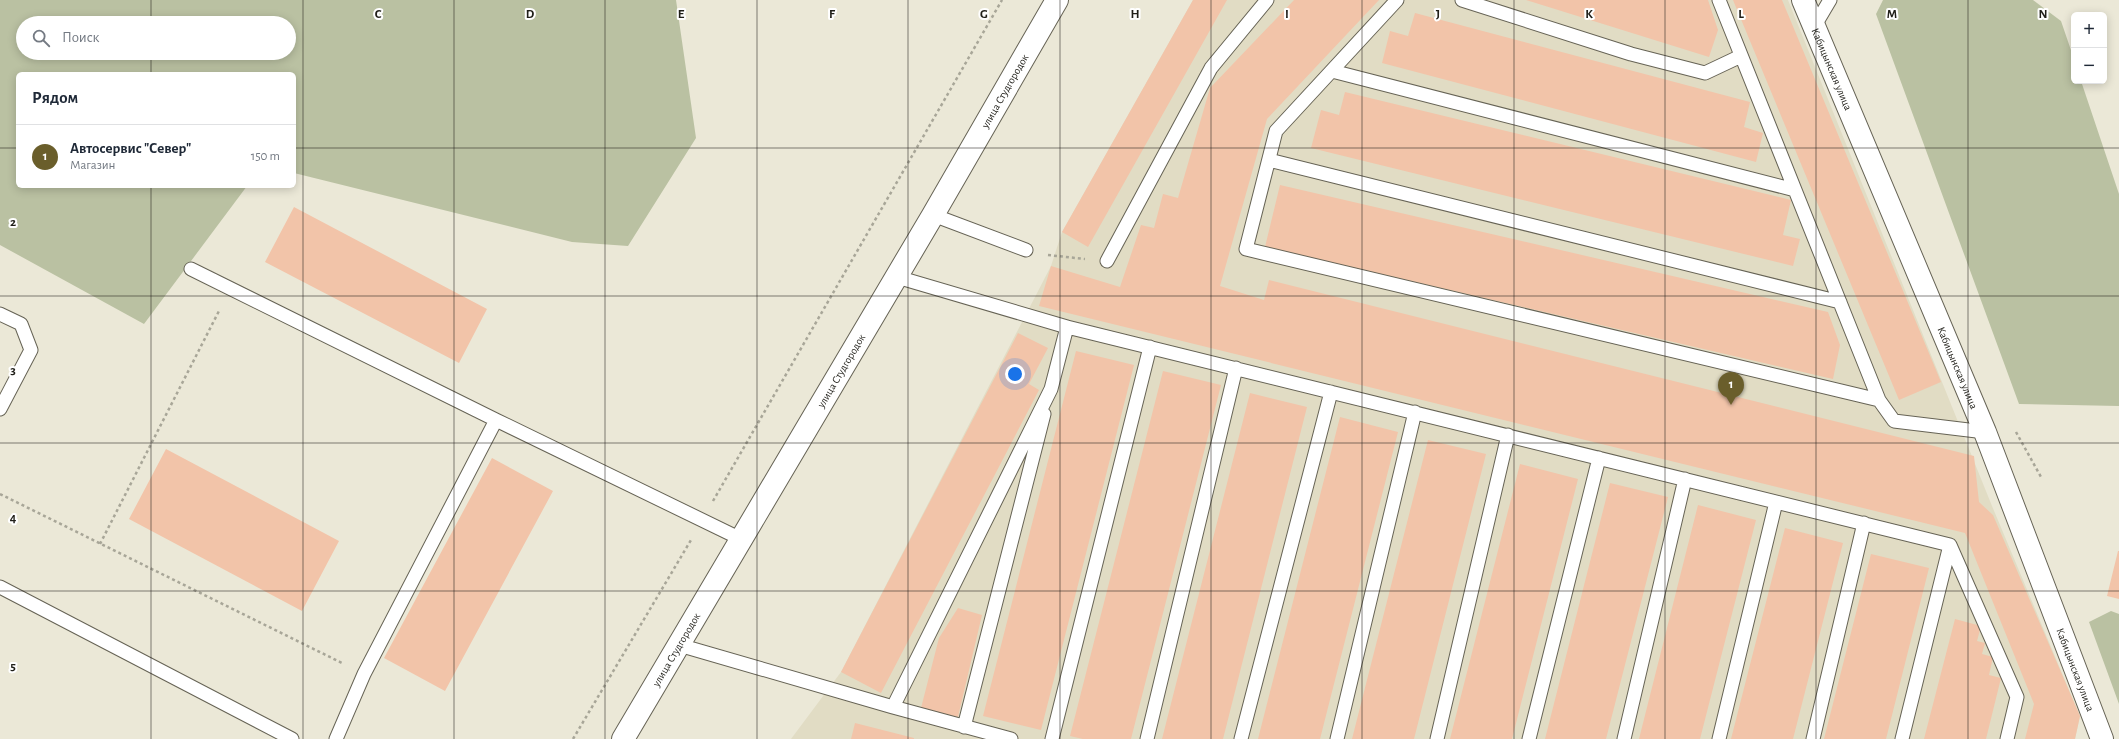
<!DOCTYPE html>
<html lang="ru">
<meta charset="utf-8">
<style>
:root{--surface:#fff;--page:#f6f6f7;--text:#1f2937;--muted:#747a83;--line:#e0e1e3;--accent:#6a5e2b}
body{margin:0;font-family:"Alegreya Sans",sans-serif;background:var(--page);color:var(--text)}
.controls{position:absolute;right:12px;top:12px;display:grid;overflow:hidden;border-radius:6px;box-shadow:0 2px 10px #0003}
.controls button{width:36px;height:36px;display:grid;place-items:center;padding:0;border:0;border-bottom:1px solid var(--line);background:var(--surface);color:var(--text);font:20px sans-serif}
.you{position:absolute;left:1015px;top:374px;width:14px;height:14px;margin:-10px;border:3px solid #fff;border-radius:50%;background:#1a73e8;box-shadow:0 0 0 6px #1a73e833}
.badge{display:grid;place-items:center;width:26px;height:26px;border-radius:50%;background:var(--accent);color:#fff;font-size:13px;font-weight:700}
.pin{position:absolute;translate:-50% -33px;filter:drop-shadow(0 1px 2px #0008)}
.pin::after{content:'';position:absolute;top:21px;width:14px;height:12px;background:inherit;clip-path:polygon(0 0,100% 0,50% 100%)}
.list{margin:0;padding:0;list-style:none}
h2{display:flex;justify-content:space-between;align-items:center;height:52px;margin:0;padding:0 16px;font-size:17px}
h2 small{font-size:13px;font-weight:400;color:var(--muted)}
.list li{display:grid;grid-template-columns:26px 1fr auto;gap:12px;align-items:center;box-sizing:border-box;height:64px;padding:0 16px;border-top:1px solid var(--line)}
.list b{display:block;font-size:15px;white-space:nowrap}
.list p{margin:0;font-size:13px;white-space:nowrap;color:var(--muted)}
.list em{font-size:13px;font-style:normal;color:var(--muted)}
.icon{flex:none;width:22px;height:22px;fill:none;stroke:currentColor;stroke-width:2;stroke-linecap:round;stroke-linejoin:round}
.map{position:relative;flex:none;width:2119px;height:739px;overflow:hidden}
.search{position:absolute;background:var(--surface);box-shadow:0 2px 10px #0003;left:16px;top:16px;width:280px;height:44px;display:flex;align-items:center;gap:10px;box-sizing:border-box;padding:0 14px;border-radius:22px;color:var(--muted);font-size:15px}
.panel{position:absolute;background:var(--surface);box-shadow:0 2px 10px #0003;left:16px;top:72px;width:280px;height:116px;border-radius:6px}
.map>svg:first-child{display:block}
.built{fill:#e1dcc4}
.green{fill:#bac1a2;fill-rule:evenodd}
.building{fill:#f2c4a9}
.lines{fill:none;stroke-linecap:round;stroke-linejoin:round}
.lane-casing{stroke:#666355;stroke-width:15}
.street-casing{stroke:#666355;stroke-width:24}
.secondary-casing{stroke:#666355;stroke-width:24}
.path{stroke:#a8a698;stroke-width:2.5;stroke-dasharray:3 3;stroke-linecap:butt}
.lane{stroke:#fff;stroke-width:13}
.street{stroke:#fff;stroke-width:22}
.secondary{stroke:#fff;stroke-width:22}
.grid{fill:none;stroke:#201f19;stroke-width:1;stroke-opacity:0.55}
.labels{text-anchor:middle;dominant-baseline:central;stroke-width:4;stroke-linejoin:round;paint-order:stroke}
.street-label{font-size:11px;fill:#201f19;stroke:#fff}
.grid-label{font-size:13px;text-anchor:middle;font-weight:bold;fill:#201f19;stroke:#fff;stroke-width:4;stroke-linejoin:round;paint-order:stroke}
</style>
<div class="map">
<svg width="2119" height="739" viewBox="0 0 2119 739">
<rect width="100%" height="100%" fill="#ebe8d7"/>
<!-- built -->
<path class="built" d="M1193 0H1788L1992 506 2080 716 2075 739H791L841 672 1051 266 1062 232Z"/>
<!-- green -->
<path class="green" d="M0 0H676L696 138 628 246 572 242 294 173V74H18V186H247L144 324 0 245ZM23 23H289V53H23Z
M1883 0H2033L2061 21 2074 59V81H2081L2119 194V406L2019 404 1876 14Z
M2111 611 2119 614V704L2089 622Z"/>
<!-- building -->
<path class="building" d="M1193 0H1227L1088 247 1062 232Z
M1294 0H1379L1267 119 1220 286 1264 300 1269 280 1974 456 1979 502 1993 515 2080 716 2075 739H2025L2034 704 1965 533 1039 306 1051 266 1120 287 1141 225 1154 228 1163 194 1178 198 1210 88Z
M1526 0H1708L1718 30 1709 57Z
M1733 0H1782L1941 382 1899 400Z
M1415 13 1750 102 1744 127 1763 133 1756 162 1382 63 1390 31 1408 36Z
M1345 92 1791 200 1783 235 1800 239 1793 266 1311 148 1321 110 1339 115Z
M1280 185 1828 312 1840 345 1833 379 1265 247Z
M294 207 487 309 459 363 265 262Z
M1018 333 1048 348 1029 384 1039 390 881 693 841 672Z
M1076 351 1134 365 1041 730 983 716Z
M1163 371 1221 385 1131 739H1083L1070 736Z
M1250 393 1307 407 1223 739H1162Z
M1340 417 1398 432 1320 739H1258Z
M1428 440 1486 454 1414 739H1352Z
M166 449 339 541 302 611 129 519Z
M492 458 553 491 445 691 384 658Z
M1520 464 1578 479 1512 739H1450Z
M1610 483 1668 497 1606 739H1545Z
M1698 505 1756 520 1700 739H1639Z
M1785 528 1843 543 1793 739H1731Z
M2118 551H2119V599L2107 596Z
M1871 554 1929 568 1886 739H1824Z
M958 608 982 615 958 717 921 708 939 638Z
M1955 619 1981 626 1977 641 1985 643 1982 654 1993 657 1989 675 2001 678 1986 739H1924Z
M855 723 914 738V739H851Z"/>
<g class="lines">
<defs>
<path id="lane" d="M1397 0 1276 131 1246 249 1879 400 1719 0
M1462 0 1631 54 1705 73 1741 56
M1814 27 1830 0
M1332 71 1795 190
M1269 160 1840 302
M933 215 1026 250
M1107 261 1211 68 1267 0
M191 269 496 420 364 674 336 739
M0 314 21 324 31 350 0 409
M1067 327 1950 545 2017 697 2007 739
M1879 400 1894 421 1985 432
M496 420 741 539
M0 587 292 739
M679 645 893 707 1051 389 1067 327 897 277
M893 707 1011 739
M964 727 1044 414
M1052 739 1150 347
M1147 739 1236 368
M1241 739 1331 392
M1337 739 1415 412
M1437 739 1508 435
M1529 739 1599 458
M1624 739 1685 479
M1719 739 1776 502
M1813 739 1864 523
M1902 739 1950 545"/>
<g id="street">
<path id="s1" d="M1803 0 1985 432 2102 739"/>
</g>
<g id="secondary">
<path id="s2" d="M623 739 933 215 1057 0"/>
</g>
</defs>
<!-- lane casing -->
<use href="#lane" class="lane-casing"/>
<!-- street casing -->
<use href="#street" class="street-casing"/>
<!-- secondary casing -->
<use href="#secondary" class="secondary-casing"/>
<!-- path -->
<path class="path" d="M1048 255 1085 259
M2016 432 2041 477
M0 494 344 664
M713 501 1002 0
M100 544 220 309
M573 739 691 540"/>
<!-- lane -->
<use href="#lane" class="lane"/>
<!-- street -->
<use href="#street" class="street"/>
<!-- secondary -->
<use href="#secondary" class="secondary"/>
</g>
<!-- grid -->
<path class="grid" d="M151 0V23M303 0V739M454 0V739M605 0V739M757 0V739M908 0V739M1060 0V739M1211 0V739M1362 0V739M1514 0V739M1665 0V739M1816 0V739M1968 0V739M151 53V74M0 148H18M294 148H2119M151 186V739M0 296H2119M0 443H2119M0 591H2119"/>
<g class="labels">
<!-- street labels -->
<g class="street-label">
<text stroke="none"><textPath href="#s1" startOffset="75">Кабицынская улица</textPath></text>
<text stroke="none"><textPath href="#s2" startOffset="752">улица Студгородок</textPath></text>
<text stroke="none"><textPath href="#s1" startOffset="399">Кабицынская улица</textPath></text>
<text stroke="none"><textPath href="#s2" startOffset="428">улица Студгородок</textPath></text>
<text stroke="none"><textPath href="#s2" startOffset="104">улица Студгородок</textPath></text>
<text stroke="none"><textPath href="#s1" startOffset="723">Кабицынская улица</textPath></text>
</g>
</g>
<g class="grid-label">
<text x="378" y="18">C</text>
<text x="530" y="18">D</text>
<text x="681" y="18">E</text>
<text x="832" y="18">F</text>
<text x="984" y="18">G</text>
<text x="1135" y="18">H</text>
<text x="1287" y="18">I</text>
<text x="1438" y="18">J</text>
<text x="1589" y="18">K</text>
<text x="1741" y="18">L</text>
<text x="1892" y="18">M</text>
<text x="2043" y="18">N</text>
<text x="13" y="226">2</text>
<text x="13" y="374">3</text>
<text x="13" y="522">4</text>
<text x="13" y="670">5</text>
</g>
</svg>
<div class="controls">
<button>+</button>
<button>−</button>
</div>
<div class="you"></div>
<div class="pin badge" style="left:1731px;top:405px">1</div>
<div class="search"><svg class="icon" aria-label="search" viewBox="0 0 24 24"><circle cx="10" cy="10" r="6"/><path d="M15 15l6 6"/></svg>Поиск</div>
<section class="panel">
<h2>Рядом<small></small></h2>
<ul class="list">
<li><span class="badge">1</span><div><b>Автосервис &quot;Север&quot;</b><p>Магазин</p></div><em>150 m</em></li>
</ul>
</section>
</div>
